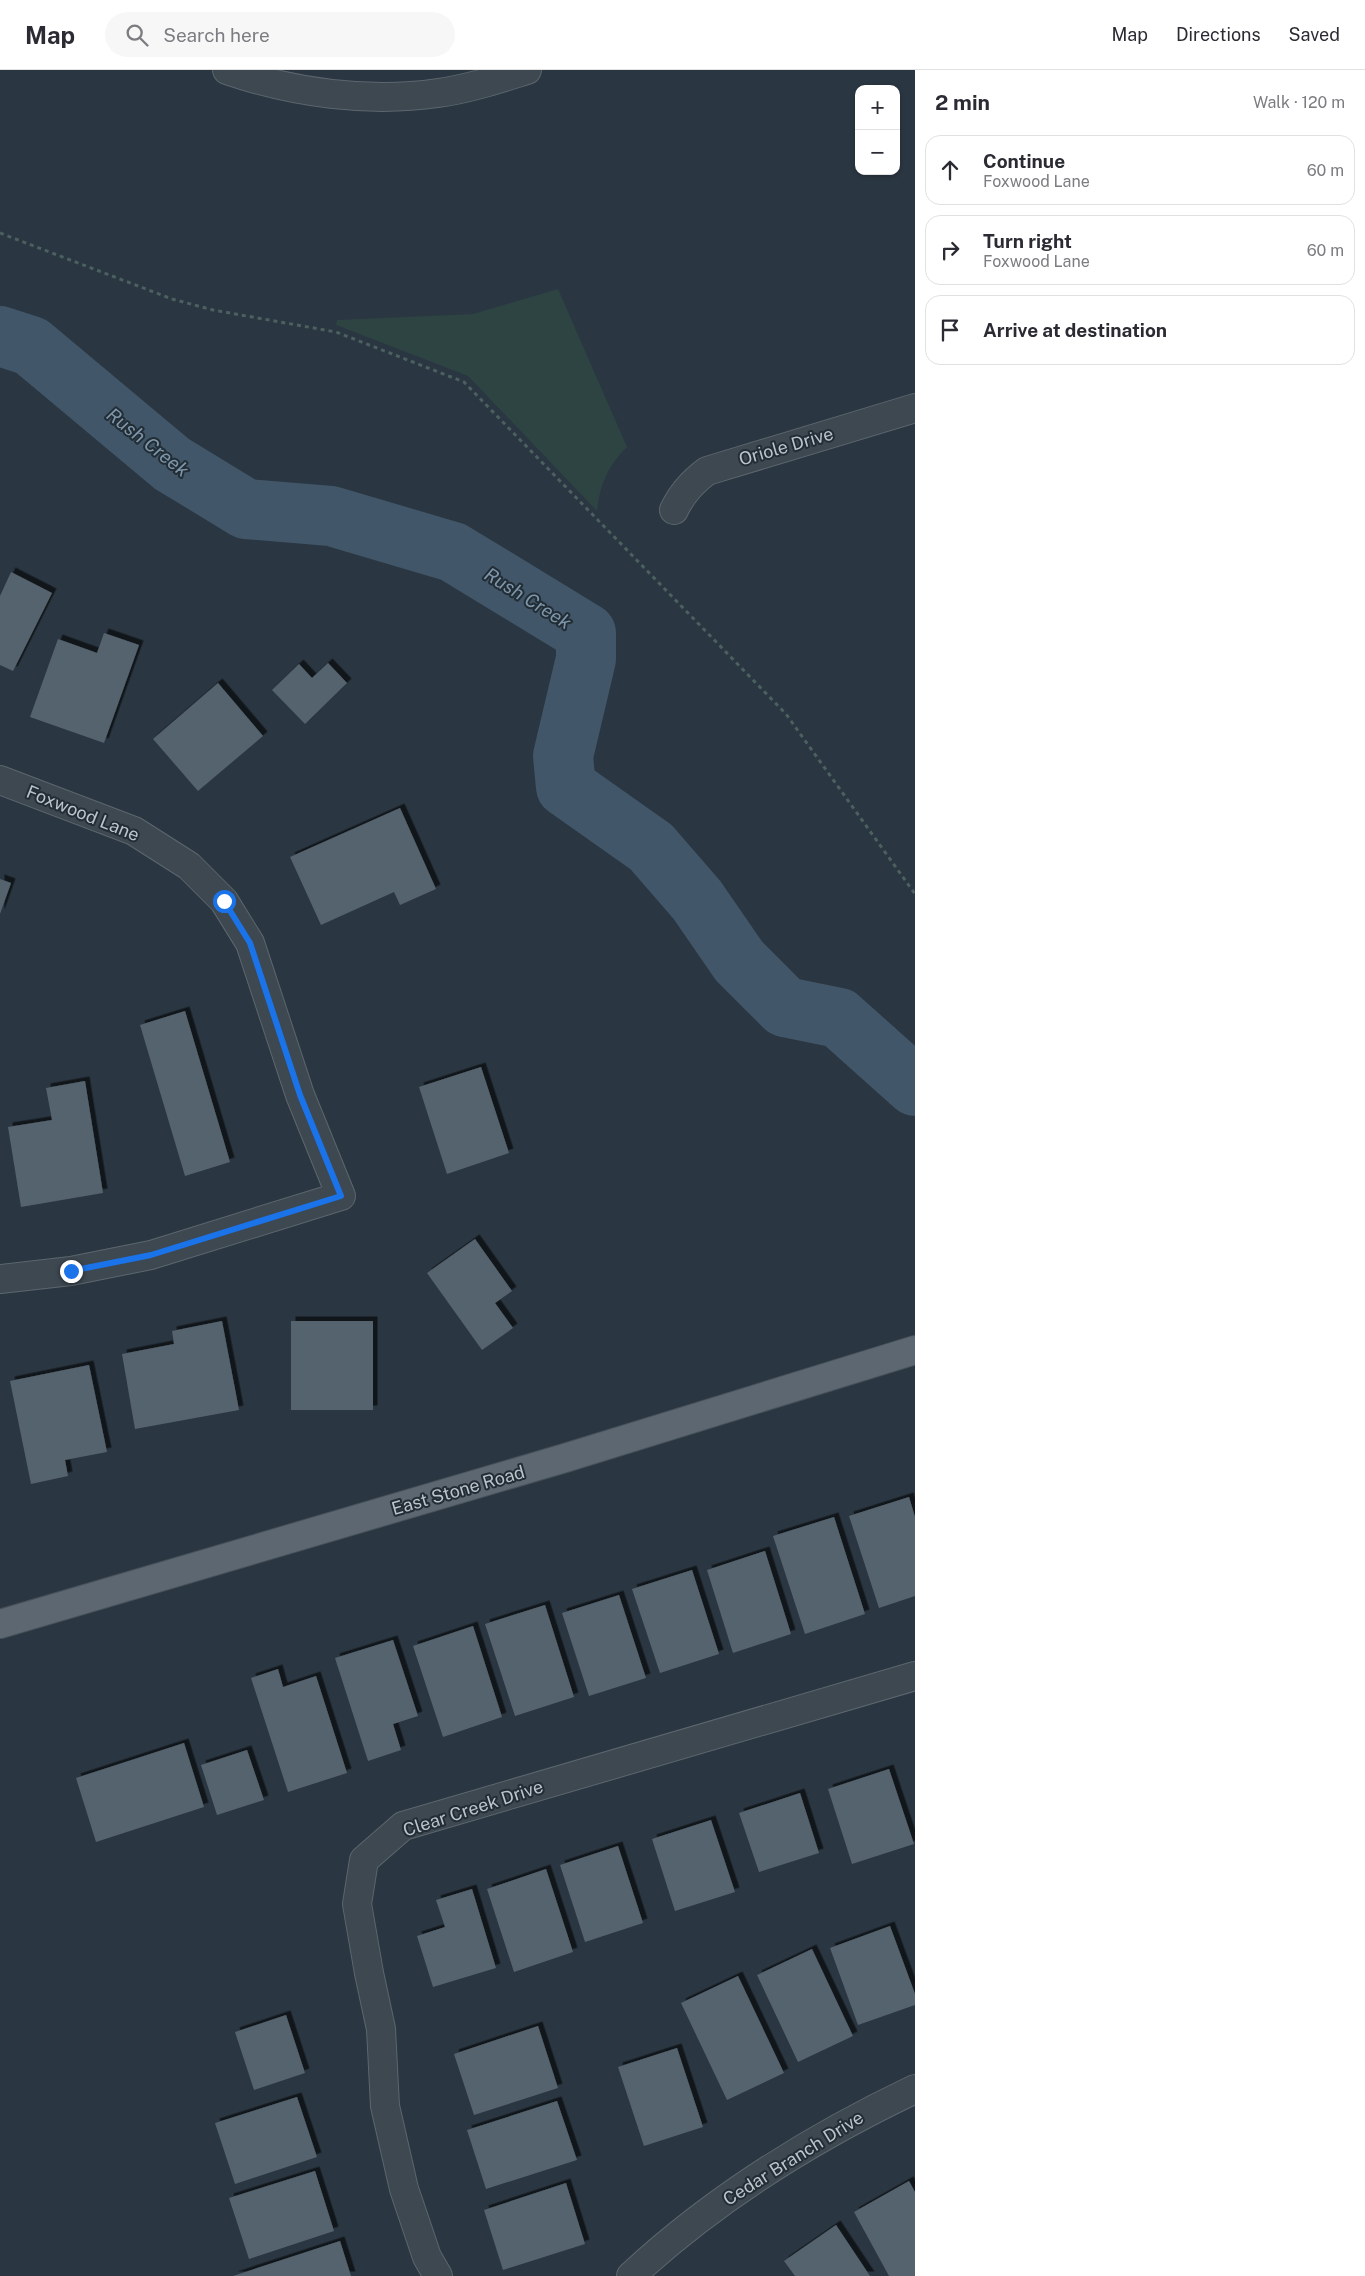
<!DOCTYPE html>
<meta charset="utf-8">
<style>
:root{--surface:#fff;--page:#f7f7f7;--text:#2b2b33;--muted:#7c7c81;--line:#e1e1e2}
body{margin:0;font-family:"Public Sans",sans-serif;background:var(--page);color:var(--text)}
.controls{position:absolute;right:15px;top:15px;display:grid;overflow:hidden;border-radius:10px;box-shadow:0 1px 4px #0004}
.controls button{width:45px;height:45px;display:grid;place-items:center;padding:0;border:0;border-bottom:1px solid var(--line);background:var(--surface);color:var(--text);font:25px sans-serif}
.stop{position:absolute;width:15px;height:15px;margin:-11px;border:4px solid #1a73e8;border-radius:50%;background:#fff}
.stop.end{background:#1a73e8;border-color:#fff;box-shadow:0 1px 5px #0008}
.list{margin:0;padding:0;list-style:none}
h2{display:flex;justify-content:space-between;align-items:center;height:65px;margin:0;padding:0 20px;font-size:21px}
h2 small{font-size:16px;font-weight:400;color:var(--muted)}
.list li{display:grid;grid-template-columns:32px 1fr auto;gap:15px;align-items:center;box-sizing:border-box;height:70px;margin:0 10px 10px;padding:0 10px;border:1px solid var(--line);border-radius:15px}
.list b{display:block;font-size:19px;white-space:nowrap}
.list p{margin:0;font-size:16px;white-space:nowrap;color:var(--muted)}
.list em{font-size:16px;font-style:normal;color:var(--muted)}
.icon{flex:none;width:28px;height:28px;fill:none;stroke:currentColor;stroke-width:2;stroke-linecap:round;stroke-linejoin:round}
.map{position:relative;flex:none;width:915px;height:2206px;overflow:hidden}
header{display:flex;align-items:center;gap:30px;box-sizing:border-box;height:70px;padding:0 25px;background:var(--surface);border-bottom:1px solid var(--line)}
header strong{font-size:24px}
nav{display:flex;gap:28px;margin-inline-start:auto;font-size:18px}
.search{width:350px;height:45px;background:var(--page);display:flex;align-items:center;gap:12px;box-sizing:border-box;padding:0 18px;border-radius:28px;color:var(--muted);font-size:19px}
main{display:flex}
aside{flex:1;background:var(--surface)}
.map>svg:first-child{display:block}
.green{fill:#2d4443}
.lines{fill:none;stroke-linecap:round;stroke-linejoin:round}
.river{stroke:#415668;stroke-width:60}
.building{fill:#55636e;filter:url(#shadow)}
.minor-casing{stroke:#5c666e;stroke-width:30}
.major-casing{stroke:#47515a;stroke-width:30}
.path{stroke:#4c6060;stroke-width:3;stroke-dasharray:4 4;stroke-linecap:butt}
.minor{stroke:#3e4851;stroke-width:28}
.major{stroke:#5c6771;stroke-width:28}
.route{stroke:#1a73e8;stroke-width:6}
.labels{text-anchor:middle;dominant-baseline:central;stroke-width:4;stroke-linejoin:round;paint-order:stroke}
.street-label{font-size:18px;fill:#bbc3cb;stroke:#222d36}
.water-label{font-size:19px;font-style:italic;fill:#7e96aa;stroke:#222d36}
</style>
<header>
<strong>Map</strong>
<div class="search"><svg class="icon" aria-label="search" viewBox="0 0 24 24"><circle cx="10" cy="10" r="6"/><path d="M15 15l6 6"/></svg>Search here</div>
<nav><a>Map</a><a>Directions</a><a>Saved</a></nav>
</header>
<main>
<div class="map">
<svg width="915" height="2206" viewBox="0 0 915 2206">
<defs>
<filter id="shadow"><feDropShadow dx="4.5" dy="-4.5" stdDeviation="0" flood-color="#0009"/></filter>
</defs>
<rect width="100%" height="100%" fill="#2a3641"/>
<!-- green -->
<path class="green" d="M558 219 627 377C608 396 600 414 597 441L468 306 336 255 337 250 473 244Z"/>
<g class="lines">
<!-- river -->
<path class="river" d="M0 266 31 276 172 394 246 439 331 446 453 482 586 563V589L563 686 566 717 651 777 697 830 739 891 785 937 839 948 915 1016"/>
</g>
<!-- building -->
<path class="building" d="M11 502 52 523 13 601 0 595V526Z
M104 563 139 575 104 673 30 647 58 569 97 583Z
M328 593 347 613 305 654 272 620 299 594 312 608Z
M218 613 263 666 198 721 153 669Z
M400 738 436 819 400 835 394 822 321 855 290 787Z
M0 809 11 813 0 844Z
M185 941 230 1092 185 1106 140 955Z
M481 997 509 1083 447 1104 419 1017Z
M85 1011 103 1123 21 1137 8 1057 52 1050 46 1018Z
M475 1169 512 1221 495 1233 513 1258 482 1280 427 1203Z
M222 1251 239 1340 135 1359 122 1284 174 1274 172 1261Z
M291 1251H373V1340H291Z
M89 1295 107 1382 65 1390 68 1406 31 1414 10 1311Z
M909 1427 915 1447V1526L879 1538 849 1446Z
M834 1447 865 1544 805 1564 773 1466Z
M765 1481 791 1564 733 1583 707 1500Z
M692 1500 719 1584 660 1603 632 1519Z
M619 1525 646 1608 589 1626 562 1543Z
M545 1535 574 1627 515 1646 485 1554Z
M473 1556 502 1647 443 1667 413 1576Z
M393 1570 418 1646 393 1654 401 1680 368 1691 335 1588Z
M278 1599 283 1617 316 1606 347 1703 288 1722 251 1608Z
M184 1673 204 1737 96 1772 76 1708Z
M247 1680 264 1730 217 1745 201 1695Z
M889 1699 914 1774 852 1794 828 1719Z
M800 1723 819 1783 759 1802 739 1743Z
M711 1750 735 1822 675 1841 652 1769Z
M618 1776 643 1853 585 1872 560 1795Z
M546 1799 573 1882 514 1902 487 1819Z
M472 1819 496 1898 433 1917 417 1866 445 1857 436 1830Z
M890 1856 915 1924V1935L858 1955 830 1878Z
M812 1879 853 1966 798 1992 757 1905Z
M738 1906 784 2003 727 2030 681 1933Z
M286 1945 305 2003 254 2020 235 1962Z
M538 1956 558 2018 474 2045 454 1984Z
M677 1978 703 2057 644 2076 618 1997Z
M297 2027 317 2087 235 2114 215 2053Z
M557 2031 577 2090 486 2119 467 2060Z
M315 2101 334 2161 249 2189 229 2128Z
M909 2111 915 2122V2206H889L854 2142Z
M566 2113 585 2174 503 2200 484 2140Z
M836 2155 870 2206H795L784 2191Z
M340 2171 351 2206H233Z"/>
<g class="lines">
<defs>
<path id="minor" d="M227 0C293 23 369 33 438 23 468 19 498 9 527 0
M674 440C682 423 692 412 707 401L915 338
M0 710 134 761 189 796 224 831 250 873 300 1025 341 1126 151 1185 71 1201 0 1209
M438 2206 427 2187 404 2119 385 2036 381 1959 369 1903 357 1834 364 1790 403 1756 915 1606
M631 2206C715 2128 812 2068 915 2019"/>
<path id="major" d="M0 1554 565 1388 915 1280"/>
</defs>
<!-- minor casing -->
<use href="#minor" class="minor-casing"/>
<!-- major casing -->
<use href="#major" class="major-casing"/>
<!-- path -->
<path class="path" d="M0 163 172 229 213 240 336 262 464 312 786 644 915 824"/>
<!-- minor -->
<use href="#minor" class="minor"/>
<!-- major -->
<use href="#major" class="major"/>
</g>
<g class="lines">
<!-- route -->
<path class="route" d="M71 1201 151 1185 341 1126 300 1025 250 873 224 831"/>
</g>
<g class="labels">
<!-- street labels -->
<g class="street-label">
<text transform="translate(786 376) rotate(-16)">Oriole Drive</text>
<text transform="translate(83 743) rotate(22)">Foxwood Lane</text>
<text transform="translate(458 1420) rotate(-16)">East Stone Road</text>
<text transform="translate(473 1738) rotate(-18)">Clear Creek Drive</text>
<text transform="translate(793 2088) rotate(-32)">Cedar Branch Drive</text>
</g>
<!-- water labels -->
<g class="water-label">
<text transform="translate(148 372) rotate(38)">Rush Creek</text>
<text transform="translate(528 528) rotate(32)">Rush Creek</text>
</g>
</g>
</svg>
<div class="controls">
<button>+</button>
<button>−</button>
</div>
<div class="stop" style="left:224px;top:831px"></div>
<div class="stop end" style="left:71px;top:1201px"></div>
</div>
<aside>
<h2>2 min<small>Walk · 120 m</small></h2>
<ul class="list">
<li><svg class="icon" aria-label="ahead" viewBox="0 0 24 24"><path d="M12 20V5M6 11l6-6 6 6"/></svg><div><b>Continue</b><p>Foxwood Lane</p></div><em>60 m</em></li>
<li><svg class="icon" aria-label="right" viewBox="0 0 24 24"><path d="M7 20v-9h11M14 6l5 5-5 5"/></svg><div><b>Turn right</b><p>Foxwood Lane</p></div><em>60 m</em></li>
<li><svg class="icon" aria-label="arrive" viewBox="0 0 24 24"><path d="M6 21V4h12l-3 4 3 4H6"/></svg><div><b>Arrive at destination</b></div></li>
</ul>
</aside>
</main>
